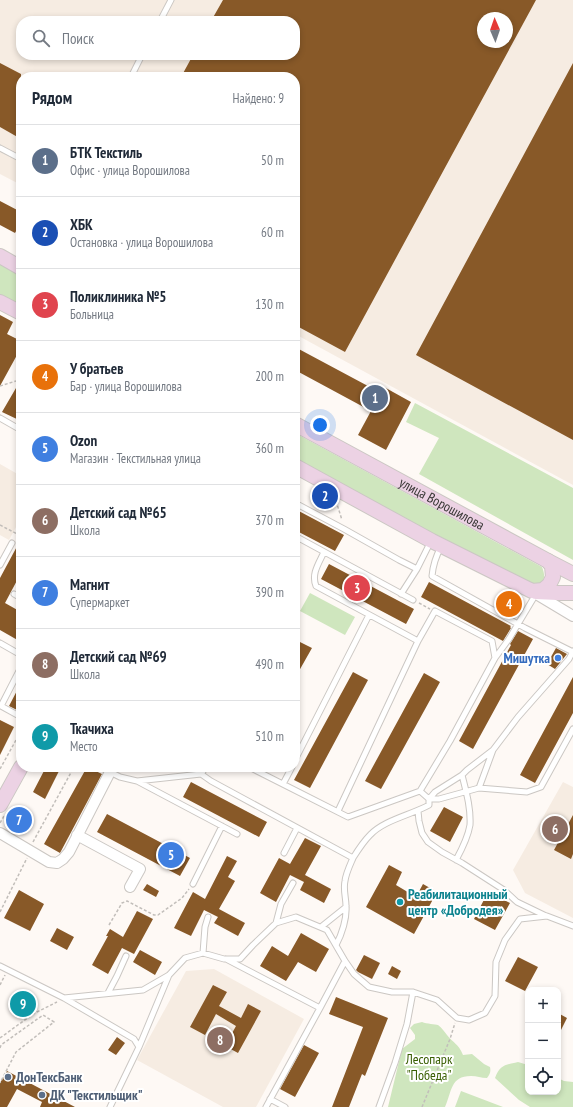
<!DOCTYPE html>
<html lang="ru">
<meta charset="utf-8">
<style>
:root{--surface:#fff;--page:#f6f6f7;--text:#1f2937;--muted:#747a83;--line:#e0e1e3;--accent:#8432a1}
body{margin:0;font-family:"PT Sans Narrow",sans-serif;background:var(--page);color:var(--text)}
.controls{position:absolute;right:12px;bottom:12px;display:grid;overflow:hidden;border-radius:8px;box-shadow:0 2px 6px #0003}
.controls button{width:36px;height:36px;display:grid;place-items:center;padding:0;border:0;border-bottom:1px solid var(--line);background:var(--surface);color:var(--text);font:20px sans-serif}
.compass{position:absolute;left:477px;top:12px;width:36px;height:36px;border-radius:50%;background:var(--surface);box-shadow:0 2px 6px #0003;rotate:358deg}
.you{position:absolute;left:320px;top:425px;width:14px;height:14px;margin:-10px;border:3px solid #fff;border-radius:50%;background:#1a73e8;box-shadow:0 0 0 6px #1a73e833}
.badge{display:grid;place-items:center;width:26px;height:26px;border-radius:50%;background:var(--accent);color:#fff;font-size:13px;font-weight:700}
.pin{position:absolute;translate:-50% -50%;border:2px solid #fff;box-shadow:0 1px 4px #0006}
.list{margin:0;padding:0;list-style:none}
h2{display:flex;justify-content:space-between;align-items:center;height:52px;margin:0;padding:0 16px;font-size:17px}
h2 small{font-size:13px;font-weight:400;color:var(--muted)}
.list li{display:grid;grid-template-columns:26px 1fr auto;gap:12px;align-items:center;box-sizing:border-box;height:72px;padding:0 16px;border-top:1px solid var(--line)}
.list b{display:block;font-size:15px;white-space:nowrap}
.list p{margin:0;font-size:13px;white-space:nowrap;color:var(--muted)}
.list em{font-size:13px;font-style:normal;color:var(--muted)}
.icon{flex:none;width:22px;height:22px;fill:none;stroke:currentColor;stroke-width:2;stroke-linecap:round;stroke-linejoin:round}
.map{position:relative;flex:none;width:573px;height:1107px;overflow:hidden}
.search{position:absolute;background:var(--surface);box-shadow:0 2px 6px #0003;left:16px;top:16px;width:284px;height:44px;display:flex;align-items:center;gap:10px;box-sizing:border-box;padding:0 14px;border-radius:16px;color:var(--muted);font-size:15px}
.panel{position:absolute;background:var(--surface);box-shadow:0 2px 6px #0003;left:16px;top:72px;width:284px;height:700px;border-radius:16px}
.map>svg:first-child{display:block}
.built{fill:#f6ece2;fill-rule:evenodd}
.green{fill:#cfe6be}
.building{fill:#885928;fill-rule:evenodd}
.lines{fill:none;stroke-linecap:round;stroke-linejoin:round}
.lane-casing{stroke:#cbc7c3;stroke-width:7}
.street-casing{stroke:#cbc7c3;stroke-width:12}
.secondary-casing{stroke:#cbc7c3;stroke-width:16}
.path{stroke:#c2beba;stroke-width:1.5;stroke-dasharray:3 2;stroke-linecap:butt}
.lane{stroke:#fff;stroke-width:5}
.street{stroke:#fff;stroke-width:10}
.secondary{stroke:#ecd2e4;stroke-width:14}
.shop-dot{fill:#3f7fe0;stroke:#fff;stroke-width:1.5}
.culture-dot{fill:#0f9aa8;stroke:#fff;stroke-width:1.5}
.service-dot{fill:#5c6f8a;stroke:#fff;stroke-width:1.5}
.labels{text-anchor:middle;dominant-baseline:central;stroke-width:4;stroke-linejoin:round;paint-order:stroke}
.street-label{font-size:14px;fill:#373634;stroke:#fff}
.shop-label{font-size:14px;font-weight:bold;fill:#366cbe;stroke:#fff;text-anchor:end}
.culture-label{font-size:14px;font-weight:bold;fill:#0d838f;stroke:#fff;text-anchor:start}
.park-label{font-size:14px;fill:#385e02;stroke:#fff}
.service-label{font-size:14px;font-weight:bold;fill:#4e5e75;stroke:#fff;text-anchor:start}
</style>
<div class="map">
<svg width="573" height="1107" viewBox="0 0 573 1107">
<rect width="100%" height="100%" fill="#fef9f5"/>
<!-- built -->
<path class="built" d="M0 0H573V485L295 334V77H21V185L0 174ZM483 18H507V42H483ZM21 21H295V55H21Z
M0 464 21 476V518L9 540 0 535Z
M563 782 573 787V918L525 893 513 870Z
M214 969 304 1019 256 1107H223L137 1060 186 971Z"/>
<!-- green -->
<path class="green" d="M0 256 21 268V300L16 310 0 302Z
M415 403 573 488V560L419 474 439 438 406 422Z
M295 433 542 567C547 580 543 583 531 588L295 459Z
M310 593 355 617 345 635 300 611Z
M422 1022C427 1024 435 1024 438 1025 442 1028 444 1031 447 1035 454 1044 458 1043 463 1055L472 1054 484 1064 490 1067C491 1072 490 1074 487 1078 481 1078 477 1076 471 1076 450 1076 452 1092 445 1107H388L402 1049 415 1039V1035L410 1028 414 1024Z
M518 1062 528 1065V1092H558V1078L564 1081 573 1082V1107H530L519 1100 495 1078C500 1065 505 1065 518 1062Z
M461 1091 503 1107H455Z"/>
<!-- building -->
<path class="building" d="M223 0H536L345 352 295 325V77H181L193 55H295V21H211ZM483 18H507V42H483Z
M0 63 21 74V139L0 127Z
M573 63V440L416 355Z
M0 201 21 212V222L15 233 0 225Z
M0 315 13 322 7 334 21 341V357L17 355 0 386Z
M295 347 381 393 384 387 411 402 386 450 358 435 371 411 295 370Z
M16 388 21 390V421L2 412Z
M295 509 344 535 335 551 295 530Z
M21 539V573L5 603 21 612V642L0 630V578Z
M329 564 414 609 406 624 321 579Z
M429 582 511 626 510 627 511 628 503 641 421 597Z
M518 631 533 639 473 749 459 741 511 645 510 644Z
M298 641 312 648 295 678V645Z
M556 648 567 654 555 669 547 664Z
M353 672 368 680 310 788 294 780Z
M424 673 440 682 381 789 365 781Z
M573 677V713L535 783 520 775Z
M21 683V712L9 706Z
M0 720 14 727 0 755Z
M46 767H61L45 799 33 792Z
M87 767 102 774 60 853 44 844Z
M191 782 267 822 259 837 183 797Z
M444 807 463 817 450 842 430 831Z
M18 808 30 815 21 831 9 825Z
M107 814 190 858 180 876 97 832Z
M573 815V854L571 859 554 850Z
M305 838 321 846 305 875 331 889 324 903 300 890 304 882 290 875 276 902 260 893 279 858 290 864Z
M227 856 237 861 228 877 235 881 219 909 245 923 238 936 214 923 218 917 204 910 191 936 174 928 193 892 205 899Z
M389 865 402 872 396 885 416 897 423 884 437 892 414 934 366 907Z
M147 884 159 891 156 897 143 890Z
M19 890 44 904 30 931 4 918Z
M488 892 510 903 495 930 474 919Z
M137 911 153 919 134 954 122 948 108 974 92 965 108 936H106L110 929 123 937Z
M57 928 74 937 67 950 50 941Z
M301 933 329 949 316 972 298 962 286 981 260 966 272 946 288 956Z
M140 950 162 962 155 975 133 962Z
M364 955 380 963 372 979 358 972 356 970Z
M518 957 538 967 525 991 505 981Z
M392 966 401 971 397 979 388 974Z
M213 985 227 992 219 1006 241 1018 248 1004 261 1011 238 1053 225 1046 236 1026 216 1014 205 1035 190 1027Z
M336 997 388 1018 365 1076 362 1074 349 1107H332L363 1027 329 1014Z
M558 1013 567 1018 558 1036Z
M117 1037 125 1043 116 1055 108 1050Z
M304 1045 319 1053 295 1097 280 1089Z
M7 1071 75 1107H40L42 1102 17 1089 7 1107H0V1083Z"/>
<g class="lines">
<defs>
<path id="lane" d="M160 21 171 0
M131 77 142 55
M0 148 21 159
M0 418 21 430
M295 503 344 529 399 560 417 569
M295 536 413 600
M441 547C436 556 433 565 432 576L525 628 573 652
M0 565 12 543
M14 594 21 598
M401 594 417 569 431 541
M0 643 21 655
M573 651 569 659 518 717 493 750 479 788 527 792 541 787 573 729
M495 658 509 639 536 594
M21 667 1 706 21 717
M295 760 369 615
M100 767 120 777 137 781 201 774 206 767
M249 767 348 817 420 791 450 741 495 658 492 641 435 611 418 641 316 586C311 574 319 563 324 552
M201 774 211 781 353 858C350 865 346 873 345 881 343 889 346 898 346 906 347 918 342 934 336 945
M137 781 237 834
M283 784 292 767
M429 799H439L479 788
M429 799 435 792 462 775
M338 811 418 641
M418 811 419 821 422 833 428 842 442 852 462 863 504 890 517 902 546 916
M284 853 297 828
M353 858C358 850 363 842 370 835 384 820 411 815 429 805V799L420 791
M456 860C462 849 468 837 470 825 471 808 466 791 462 775L467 770 493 750
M193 884 222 826
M276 923 281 904 293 883
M321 927 346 907
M203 953 205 927 208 917
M226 959 320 1008 345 961
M0 966 64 998 143 990 169 975 185 958 203 953 224 959H240L253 945 276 923 296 917 327 930 345 961 354 974 369 987 392 992H413L437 1000 457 1018 469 1020 485 1013 495 996 496 962 505 940 520 919 547 916 573 926
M108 993 117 976 126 956
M64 998 134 1039 139 1047 110 1107
M139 1047 169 975
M270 1099 285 1107
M266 1107 320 1008
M379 1107 395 1063 407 1024 413 992"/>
<path id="street" d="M533 592 573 616
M0 833 49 862 57 863 63 859 69 852 110 772
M77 835 140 869 130 887"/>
<g id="secondary">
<path d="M0 256 21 268"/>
<path d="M0 302 21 313"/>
<path id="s1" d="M295 424 548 561 552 566 553 577 549 585 543 590 532 591 432 541 295 466"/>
<path d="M548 561 573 574"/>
<path d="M536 592 558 593H573"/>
<path d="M0 805 21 767"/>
</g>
</defs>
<!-- lane casing -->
<use href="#lane" class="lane-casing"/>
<!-- street casing -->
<use href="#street" class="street-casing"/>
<!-- secondary casing -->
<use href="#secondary" class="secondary-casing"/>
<!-- path -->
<path class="path" d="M0 386 16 381
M336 501 342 520
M0 525 21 536
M419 603 430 609
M0 769 21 731
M0 823 4 816
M33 842 74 767
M0 912 27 858
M109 925 122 903 127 901 154 915H158L182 898 189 889
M0 985 5 975
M0 1038 33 1014 57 1002
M0 1048 1 1045 43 1015 54 1022 16 1052 0 1083
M422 1107 450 1039 455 1023"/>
<!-- lane -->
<use href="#lane" class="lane"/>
<!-- street -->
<use href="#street" class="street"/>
<!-- secondary -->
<use href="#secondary" class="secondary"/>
</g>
<!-- markers -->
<circle class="shop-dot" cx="558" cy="658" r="4"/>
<circle class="culture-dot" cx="400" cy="902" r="4"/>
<g class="service-dot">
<circle cx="8" cy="1077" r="4"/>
<circle cx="42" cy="1095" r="4"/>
</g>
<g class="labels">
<!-- street labels -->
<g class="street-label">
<text stroke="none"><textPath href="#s1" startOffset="167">улица Ворошилова</textPath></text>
</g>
<!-- shop labels -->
<g class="shop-label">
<text x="550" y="658">Мишутка</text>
</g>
<!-- culture labels -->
<g class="culture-label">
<text x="408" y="894">Реабилитационный<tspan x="408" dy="16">центр «Добродея»</tspan></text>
</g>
<!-- park labels -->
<g class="park-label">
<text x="429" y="1059">Лесопарк<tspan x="429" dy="16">"Победа"</tspan></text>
</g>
<!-- service labels -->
<g class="service-label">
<text x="16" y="1077">ДонТексБанк</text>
<text x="50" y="1095">ДК "Текстильщик"</text>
</g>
</g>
</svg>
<div class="controls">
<button>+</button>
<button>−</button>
<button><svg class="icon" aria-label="locate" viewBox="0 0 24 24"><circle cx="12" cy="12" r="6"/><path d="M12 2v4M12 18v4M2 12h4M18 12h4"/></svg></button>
</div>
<svg class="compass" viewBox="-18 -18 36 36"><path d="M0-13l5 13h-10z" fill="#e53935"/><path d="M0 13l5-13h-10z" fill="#747a83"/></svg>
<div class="you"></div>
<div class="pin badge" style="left:375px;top:398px;background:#5c6f8a">1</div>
<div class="pin badge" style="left:325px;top:496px;background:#1a4fb4">2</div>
<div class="pin badge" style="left:357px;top:588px;background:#e0444e">3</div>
<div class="pin badge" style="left:509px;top:604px;background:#e8710a">4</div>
<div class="pin badge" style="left:171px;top:855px;background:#3f7fe0">5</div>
<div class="pin badge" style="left:555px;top:829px;background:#8d6e63">6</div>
<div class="pin badge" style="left:19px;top:820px;background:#3f7fe0">7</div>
<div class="pin badge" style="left:220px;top:1040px;background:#8d6e63">8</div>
<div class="pin badge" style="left:23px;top:1004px;background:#0f9aa8">9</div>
<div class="search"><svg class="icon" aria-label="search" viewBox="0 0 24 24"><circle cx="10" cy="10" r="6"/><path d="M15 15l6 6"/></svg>Поиск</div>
<section class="panel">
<h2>Рядом<small>Найдено: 9</small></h2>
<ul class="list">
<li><span class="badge" style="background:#5c6f8a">1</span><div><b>БТК Текстиль</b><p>Офис · улица Ворошилова</p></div><em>50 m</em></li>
<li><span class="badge" style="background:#1a4fb4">2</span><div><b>ХБК</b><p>Остановка · улица Ворошилова</p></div><em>60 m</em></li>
<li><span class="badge" style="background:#e0444e">3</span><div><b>Поликлиника №5</b><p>Больница</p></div><em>130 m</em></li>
<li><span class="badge" style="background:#e8710a">4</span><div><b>У братьев</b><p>Бар · улица Ворошилова</p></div><em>200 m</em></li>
<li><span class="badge" style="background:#3f7fe0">5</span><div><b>Ozon</b><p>Магазин · Текстильная улица</p></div><em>360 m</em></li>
<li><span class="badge" style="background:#8d6e63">6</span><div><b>Детский сад №65</b><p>Школа</p></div><em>370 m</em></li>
<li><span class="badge" style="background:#3f7fe0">7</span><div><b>Магнит</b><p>Супермаркет</p></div><em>390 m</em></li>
<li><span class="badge" style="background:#8d6e63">8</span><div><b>Детский сад №69</b><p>Школа</p></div><em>490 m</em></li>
<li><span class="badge" style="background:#0f9aa8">9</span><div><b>Ткачиха</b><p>Место</p></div><em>510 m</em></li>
</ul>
</section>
</div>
